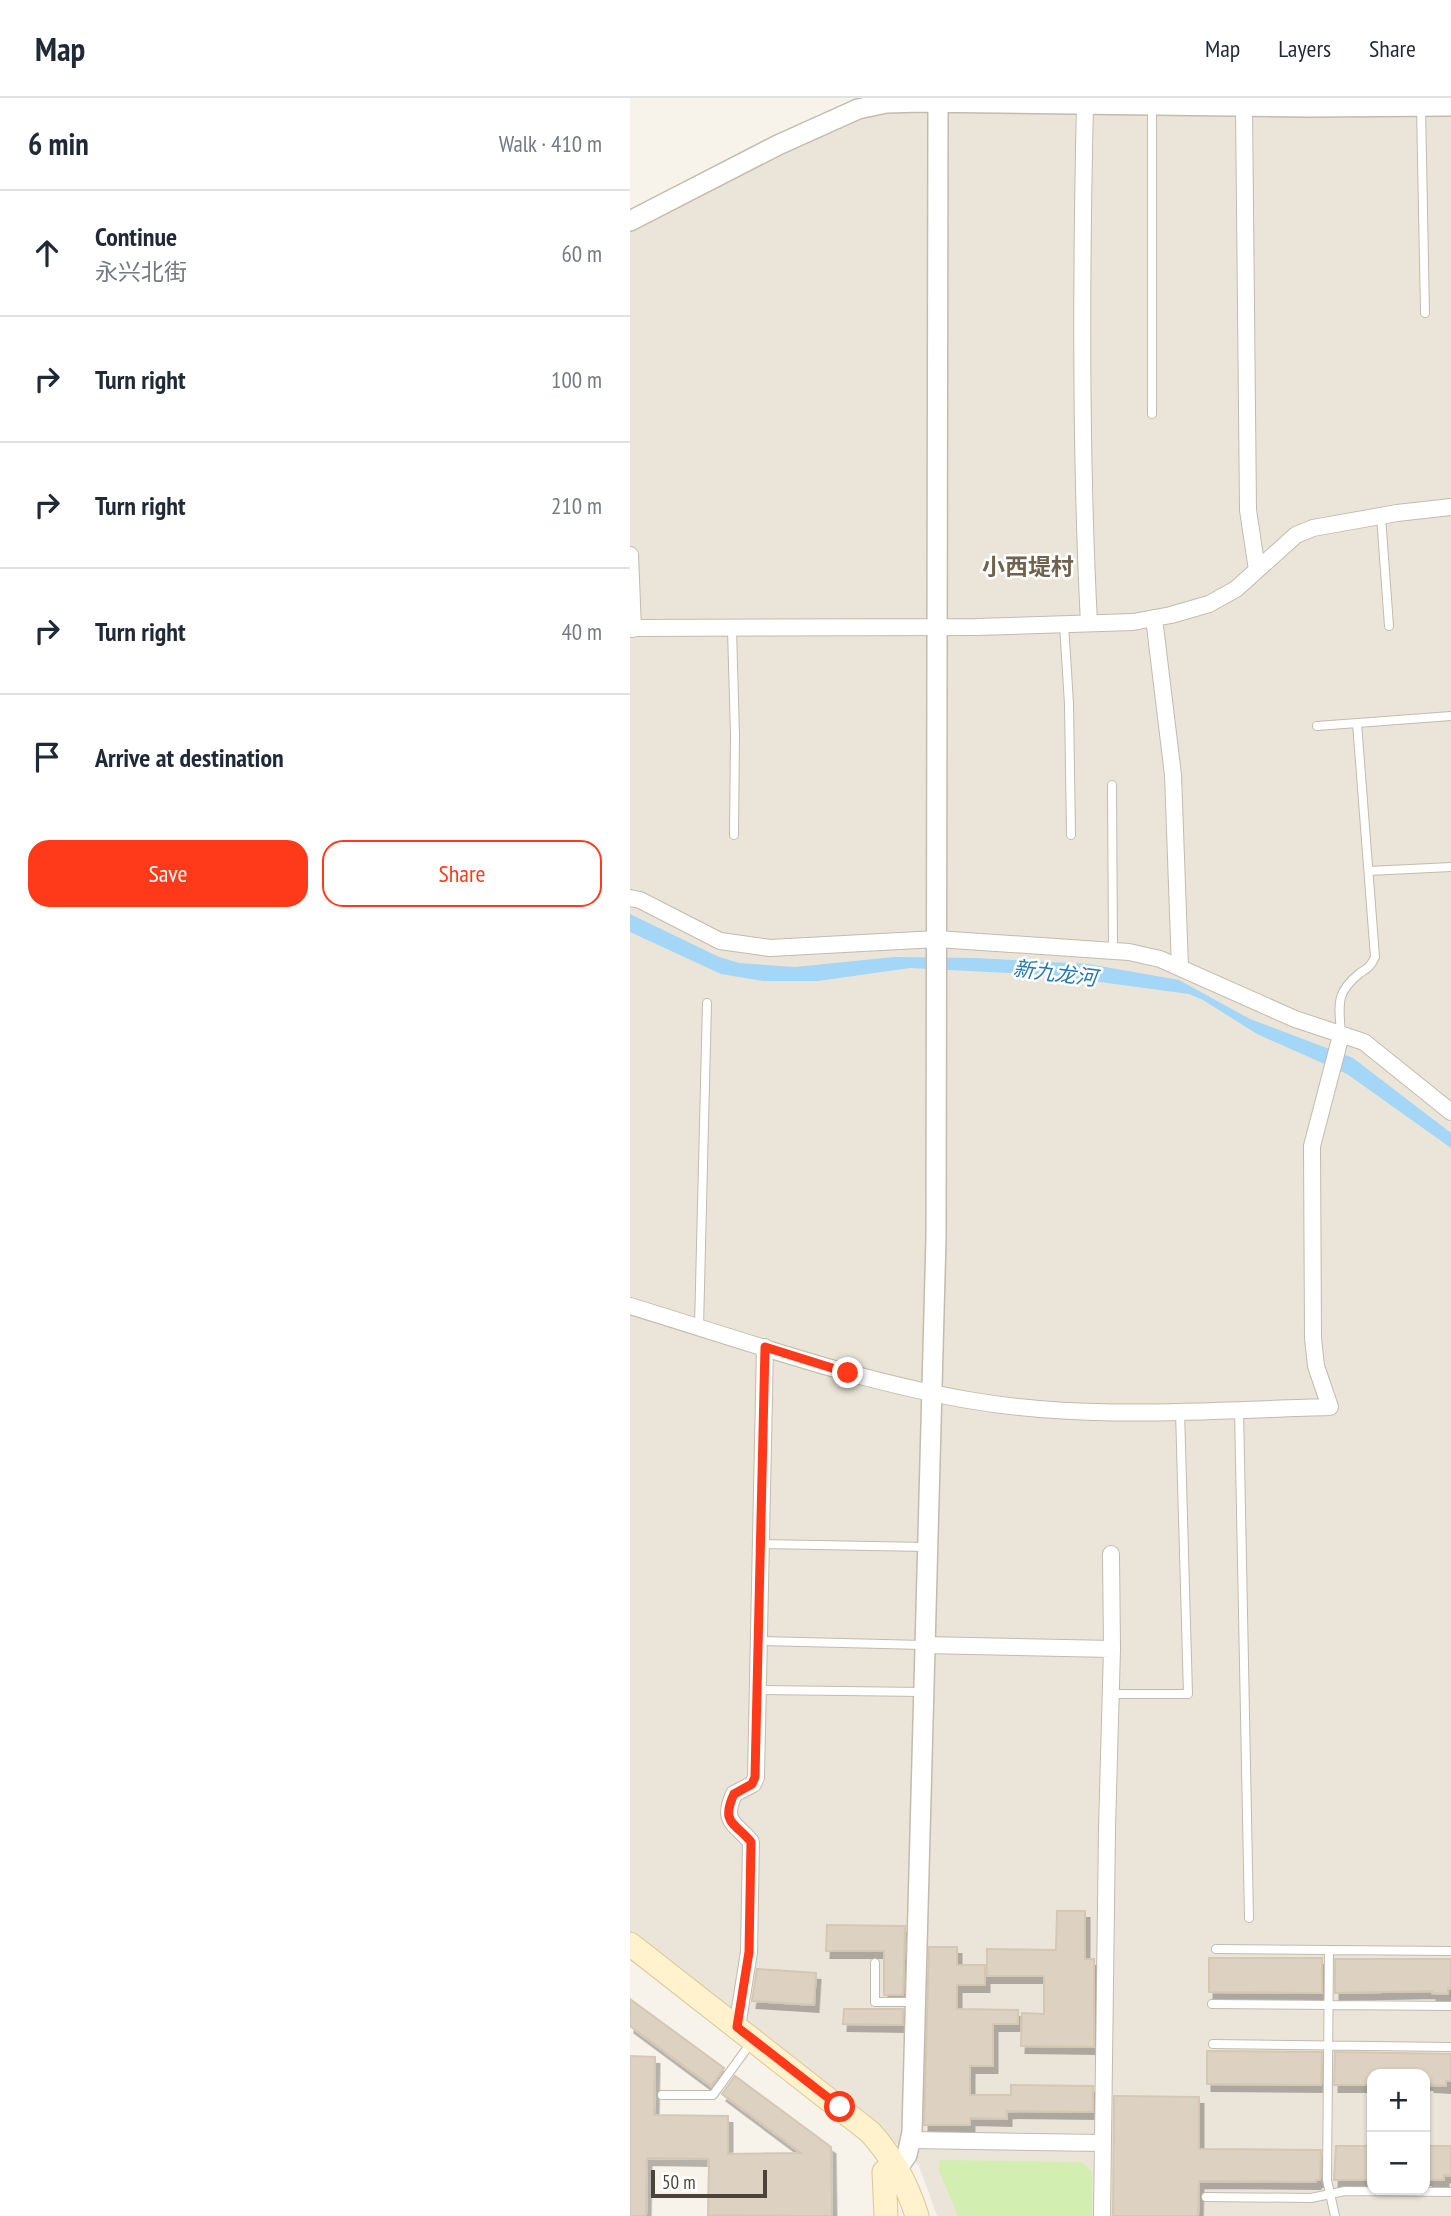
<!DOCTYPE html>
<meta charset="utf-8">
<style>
:root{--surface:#fff;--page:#f2f2f3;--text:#1f2937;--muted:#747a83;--line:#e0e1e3;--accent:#ff3a1a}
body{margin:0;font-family:"PT Sans Narrow","Noto Sans SC",sans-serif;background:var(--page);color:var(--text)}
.controls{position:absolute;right:21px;bottom:21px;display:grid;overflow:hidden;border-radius:14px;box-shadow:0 2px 5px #0004}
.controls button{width:63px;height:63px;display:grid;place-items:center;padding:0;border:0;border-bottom:2px solid var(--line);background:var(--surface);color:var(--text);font:35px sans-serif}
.scale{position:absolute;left:21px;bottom:18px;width:116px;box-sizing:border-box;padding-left:7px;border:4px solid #4c4438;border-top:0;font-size:19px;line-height:24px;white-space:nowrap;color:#4c4438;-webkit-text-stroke:5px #fff;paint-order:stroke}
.stop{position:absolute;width:21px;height:21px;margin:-16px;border:5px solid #ff3a1a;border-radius:50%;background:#fff}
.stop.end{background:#ff3a1a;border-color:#fff;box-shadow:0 2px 7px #0008}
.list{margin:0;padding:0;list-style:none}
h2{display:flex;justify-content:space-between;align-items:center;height:91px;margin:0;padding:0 28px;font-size:30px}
h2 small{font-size:23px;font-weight:400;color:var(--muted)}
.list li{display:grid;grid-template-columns:46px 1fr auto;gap:21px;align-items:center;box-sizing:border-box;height:126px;padding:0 28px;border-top:2px solid var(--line)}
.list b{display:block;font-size:26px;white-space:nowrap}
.list p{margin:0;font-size:23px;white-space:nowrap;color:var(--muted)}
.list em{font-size:23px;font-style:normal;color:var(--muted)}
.actions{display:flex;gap:14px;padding:21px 28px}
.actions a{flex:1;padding:16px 0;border:2px solid var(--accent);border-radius:21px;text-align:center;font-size:24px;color:var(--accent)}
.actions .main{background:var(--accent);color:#fff}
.icon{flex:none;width:38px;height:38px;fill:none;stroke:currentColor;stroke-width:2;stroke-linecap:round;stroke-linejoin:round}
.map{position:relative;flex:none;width:821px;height:2118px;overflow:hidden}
header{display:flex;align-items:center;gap:42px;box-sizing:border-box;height:98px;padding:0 35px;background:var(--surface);border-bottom:2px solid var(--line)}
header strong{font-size:33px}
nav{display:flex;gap:38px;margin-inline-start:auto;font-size:24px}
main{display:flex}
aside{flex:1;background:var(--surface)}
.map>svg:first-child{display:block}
.residential{fill:#ebe5d9;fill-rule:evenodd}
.green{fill:#d3eeb1}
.water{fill:#a3d6f7}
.building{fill:#ddd2c2;stroke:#d5c7b2;stroke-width:2;filter:url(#shadow)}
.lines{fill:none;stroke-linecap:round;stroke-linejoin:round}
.service-casing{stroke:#c3bbac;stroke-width:10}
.minor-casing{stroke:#c3bbac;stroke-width:18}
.tertiary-casing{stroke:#c3bbac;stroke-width:22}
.secondary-casing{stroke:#dac897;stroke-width:25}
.service{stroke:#fff;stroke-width:8}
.minor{stroke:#fff;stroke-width:16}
.tertiary{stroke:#fff;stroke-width:19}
.secondary{stroke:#fff2cd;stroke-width:23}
.route{stroke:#ff3a1a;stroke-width:9}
.labels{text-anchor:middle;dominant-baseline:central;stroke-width:5;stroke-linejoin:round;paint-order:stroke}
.water-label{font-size:21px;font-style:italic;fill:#2377b2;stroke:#fff}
.quarter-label{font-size:23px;font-weight:bold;fill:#70624e;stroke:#fff}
</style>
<header>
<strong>Map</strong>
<nav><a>Map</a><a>Layers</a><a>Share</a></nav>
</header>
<main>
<aside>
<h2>6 min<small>Walk · 410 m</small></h2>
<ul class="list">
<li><svg class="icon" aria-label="ahead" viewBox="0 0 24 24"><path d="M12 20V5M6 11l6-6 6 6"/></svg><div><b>Continue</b><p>永兴北街</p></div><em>60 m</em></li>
<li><svg class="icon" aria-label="right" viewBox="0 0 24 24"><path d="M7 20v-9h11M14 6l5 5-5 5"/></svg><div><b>Turn right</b></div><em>100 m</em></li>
<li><svg class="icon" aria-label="right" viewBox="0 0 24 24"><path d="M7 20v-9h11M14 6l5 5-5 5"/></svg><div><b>Turn right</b></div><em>210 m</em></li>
<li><svg class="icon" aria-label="right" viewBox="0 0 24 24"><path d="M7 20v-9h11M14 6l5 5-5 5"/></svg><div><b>Turn right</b></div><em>40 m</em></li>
<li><svg class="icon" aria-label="arrive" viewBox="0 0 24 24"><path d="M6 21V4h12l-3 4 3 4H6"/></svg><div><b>Arrive at destination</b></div></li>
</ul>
<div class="actions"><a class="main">Save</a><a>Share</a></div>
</aside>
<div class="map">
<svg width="821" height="2118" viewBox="0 0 821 2118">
<defs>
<filter id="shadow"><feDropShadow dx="4.5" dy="7" stdDeviation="0" flood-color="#0004"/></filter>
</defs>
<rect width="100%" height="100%" fill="#f7f3eb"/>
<!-- residential -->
<path class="residential" d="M821 0V2118H307L289 2068 271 2049 0 1839V128L239 15ZM742 1976H795V2092H742Z"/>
<!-- green -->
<path class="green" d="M310 2062 452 2064 462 2074V2118H328L309 2073Z"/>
<!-- water -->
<path class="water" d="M0 816 89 859 109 865 165 869 264 859 346 860 458 866 549 882 620 921 723 960 821 1035V1050L717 976 627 936 573 902 559 896 418 877 280 870 188 883H133L91 876 0 834Z"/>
<!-- building -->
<path class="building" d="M427 1813H455V1861H464V1949L391 1948 392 1915 414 1916V1878H357V1851L426 1852Z
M197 1827 275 1828 273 1897H254V1853H196Z
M299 1849H327V1867H355V1887H327V1911L388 1912V1926H363V1968H340V1997H381V1987L463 1988V2014L377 2013V2021L340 2020V2027H294Z
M579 1860H692V1895L579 1894Z
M705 1861H821V1891H818V1896L802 1895V1893L705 1895Z
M127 1871 186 1875 184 1907 122 1903Z
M0 1901 94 1970 81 1988 0 1928Z
M214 1911H273V1927L213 1926Z
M577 1953 692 1954 691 1987 577 1986Z
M705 1954 821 1956V1983H816V1988L800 1987V1985H795V1976H742V1987H704Z
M0 1958 25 1959 24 2017 98 2018V2056L171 2055 92 1996 105 1978 201 2049 202 2118 78 2117 79 2061 17 2060 16 2118H0Z
M484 1998 569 1999V2051L691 2052 690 2082H686V2084L569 2083 568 2118H483Z
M706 2048H742V2082H704Z
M795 2048H821V2078L814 2077V2082H798V2080H795Z"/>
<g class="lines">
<defs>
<path id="service" d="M522 7V316
M791 8 795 215
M751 418 759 528
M434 526 439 606 441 737
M102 531 105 637 104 737
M687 628 821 618
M482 687 483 853
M739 773 821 769
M711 936C709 906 705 895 730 875 738 870 741 868 745 859L727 625
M69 1229 77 905
M609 1311 619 1820
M130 1446 297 1449
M128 1543 293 1547
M127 1592 292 1594
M480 1596H558L550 1313
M586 1851 821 1853
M699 1852 697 2082 705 2118
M245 1865V1904H285
M582 1906 821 1908
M583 1946 821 1949
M32 1997H83L115 1953
M576 2099 681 2100 715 2093 821 2094"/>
<path id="minor" d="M455 6C451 179 450 352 459 525
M614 8 618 412 627 472
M0 457 3 531
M524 520 543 677 550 870
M0 530 347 529 503 524 541 517 579 506 606 491 666 437 683 430 767 415 821 409
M0 800 10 802 90 843 140 850 307 841 499 854 530 861 665 921 734 944 821 1014
M0 1208C112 1242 223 1282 338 1302 457 1323 580 1312 700 1309L686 1268 683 1240 682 1048 711 937
M294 1547 482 1551
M107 1929 119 1854 121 1744C106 1725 91 1725 104 1696L123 1686 126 1679 135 1249
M281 2042 472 2045
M472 2118 477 1730 482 1551 481 1456"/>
<path id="tertiary" d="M0 123 148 47 228 11 256 5 292 4 677 9 821 8
M268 2070 277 2057 282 2034 306 1140 308 5"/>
<path id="secondary" d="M0 1846 240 2034C263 2059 277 2086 287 2118
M254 2074 256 2118"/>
</defs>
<!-- service casing -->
<use href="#service" class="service-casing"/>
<!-- minor casing -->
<use href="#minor" class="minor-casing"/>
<!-- tertiary casing -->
<use href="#tertiary" class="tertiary-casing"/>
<!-- secondary casing -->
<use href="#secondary" class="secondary-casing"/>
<!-- service -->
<use href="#service" class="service"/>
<!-- minor -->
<use href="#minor" class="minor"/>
<!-- tertiary -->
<use href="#tertiary" class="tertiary"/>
<!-- secondary -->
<use href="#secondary" class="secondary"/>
</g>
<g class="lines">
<!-- route -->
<path class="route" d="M210 2009 107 1929 119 1854 121 1744C106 1725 90 1726 104 1696L122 1686 125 1679 135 1249 218 1275"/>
</g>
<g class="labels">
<!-- water labels -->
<g class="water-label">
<text transform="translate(425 875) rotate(7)">新九龙河</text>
</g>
<!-- quarter labels -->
<g class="quarter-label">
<text x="398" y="468">小西堤村</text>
</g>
</g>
</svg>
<div class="controls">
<button>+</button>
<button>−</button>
</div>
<div class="scale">50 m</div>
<div class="stop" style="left:210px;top:2009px"></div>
<div class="stop end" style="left:218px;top:1275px"></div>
</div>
</main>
